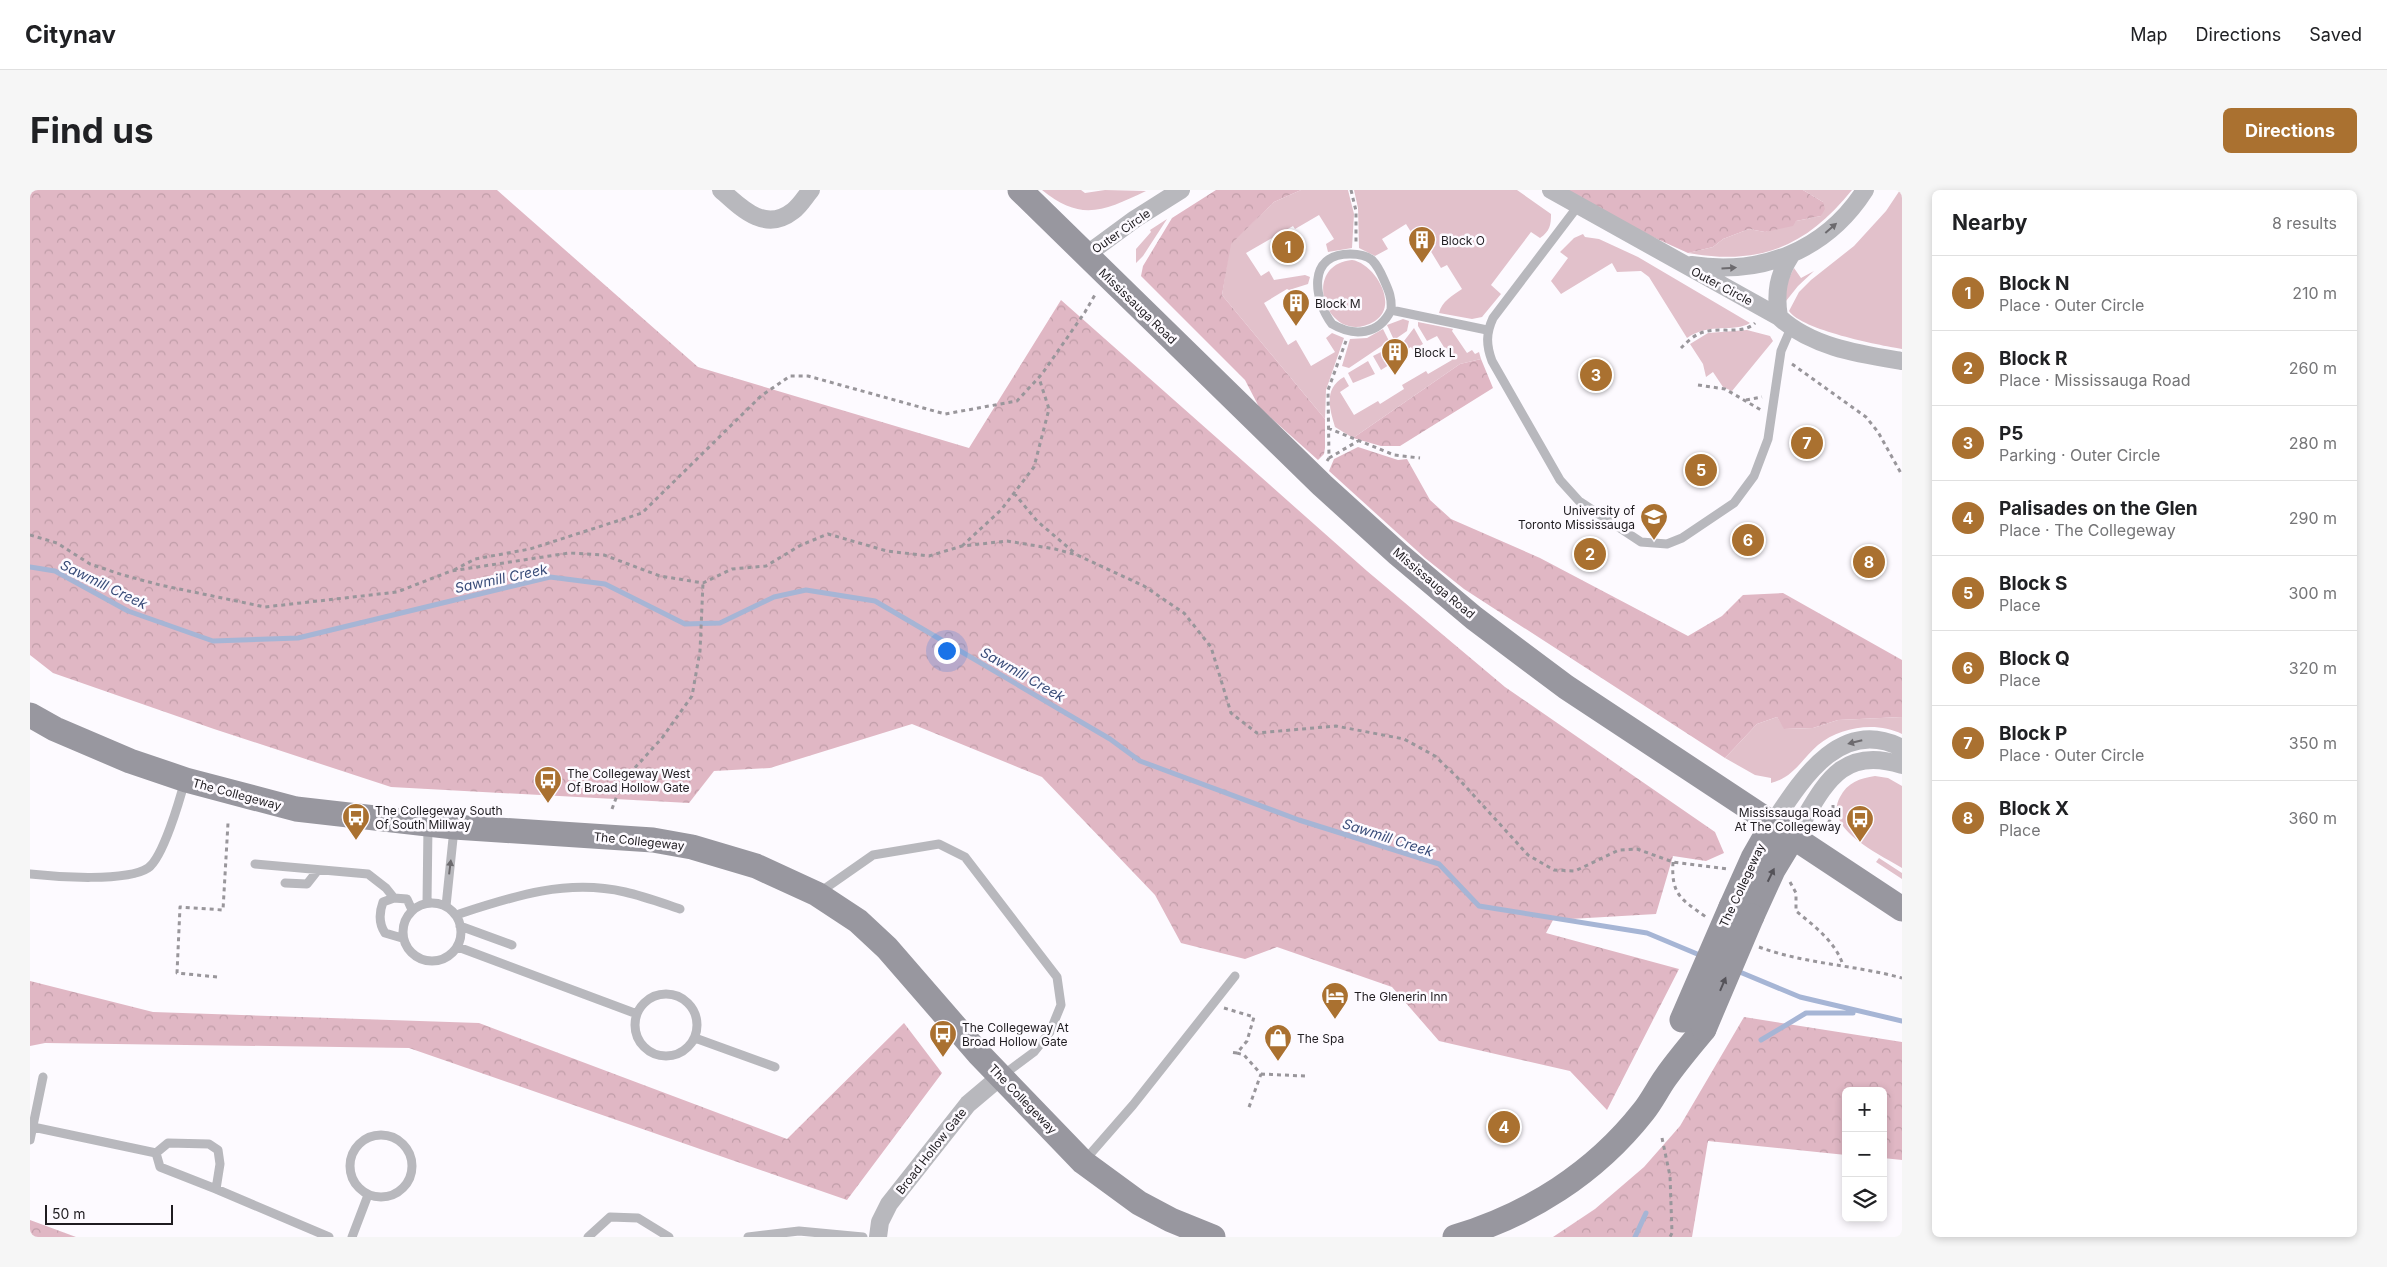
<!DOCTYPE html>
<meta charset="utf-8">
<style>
:root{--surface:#fff;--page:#f6f6f6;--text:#202124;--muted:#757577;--line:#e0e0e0;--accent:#aa7130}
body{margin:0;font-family:Inter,sans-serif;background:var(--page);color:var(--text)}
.controls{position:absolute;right:15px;bottom:15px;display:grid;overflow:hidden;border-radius:8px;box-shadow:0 2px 8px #0003}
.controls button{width:45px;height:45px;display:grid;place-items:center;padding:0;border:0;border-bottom:1px solid var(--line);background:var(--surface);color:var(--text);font:25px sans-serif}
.scale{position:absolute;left:15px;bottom:12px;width:128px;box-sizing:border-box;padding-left:5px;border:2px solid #1f1c20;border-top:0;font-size:14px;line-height:18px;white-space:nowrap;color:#1f1c20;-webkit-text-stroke:4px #fdfaff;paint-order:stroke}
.you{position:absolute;left:916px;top:460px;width:18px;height:18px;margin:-12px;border:4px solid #fff;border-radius:50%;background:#1a73e8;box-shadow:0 0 0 8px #1a73e833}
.badge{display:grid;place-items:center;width:32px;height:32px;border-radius:50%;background:var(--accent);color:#fff;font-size:16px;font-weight:700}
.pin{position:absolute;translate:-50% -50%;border:2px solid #fff;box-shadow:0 1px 5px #0006}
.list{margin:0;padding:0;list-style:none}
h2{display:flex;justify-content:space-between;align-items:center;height:65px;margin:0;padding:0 20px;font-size:21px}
h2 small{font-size:16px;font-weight:400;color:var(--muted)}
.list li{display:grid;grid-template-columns:32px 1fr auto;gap:15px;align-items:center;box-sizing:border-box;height:75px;padding:0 20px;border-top:1px solid var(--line)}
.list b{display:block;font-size:19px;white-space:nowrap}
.list p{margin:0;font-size:16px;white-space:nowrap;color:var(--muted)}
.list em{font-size:16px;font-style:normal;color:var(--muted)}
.icon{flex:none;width:28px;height:28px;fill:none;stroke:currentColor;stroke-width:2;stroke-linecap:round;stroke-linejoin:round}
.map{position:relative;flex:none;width:1872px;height:1047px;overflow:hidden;border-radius:8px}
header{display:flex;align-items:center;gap:30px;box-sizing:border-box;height:70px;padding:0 25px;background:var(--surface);border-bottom:1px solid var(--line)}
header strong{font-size:24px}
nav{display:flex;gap:28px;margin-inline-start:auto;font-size:18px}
.intro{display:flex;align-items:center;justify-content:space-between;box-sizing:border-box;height:120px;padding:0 30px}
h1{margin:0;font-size:35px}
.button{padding:12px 22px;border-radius:8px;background:var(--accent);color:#fff;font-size:18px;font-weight:700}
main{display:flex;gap:30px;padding:0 30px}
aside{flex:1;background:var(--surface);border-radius:8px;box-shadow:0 2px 8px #0003}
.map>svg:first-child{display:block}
.green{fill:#e2c1cb}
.forest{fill:url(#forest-crowns)}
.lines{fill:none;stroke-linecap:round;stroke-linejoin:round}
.stream{stroke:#a6b5d5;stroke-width:5}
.path{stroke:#99969b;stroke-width:3;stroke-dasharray:4 4;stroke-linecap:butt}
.lane{stroke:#b8b8bd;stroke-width:9}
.street{stroke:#b8b8bd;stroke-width:18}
.secondary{stroke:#98979f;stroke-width:25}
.secondary-bridge{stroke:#98979f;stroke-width:25}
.oneway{fill:#6c6a6e}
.oneway2{fill:#555359}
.labels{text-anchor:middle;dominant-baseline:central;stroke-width:5;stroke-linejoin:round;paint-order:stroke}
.street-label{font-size:12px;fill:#1f1c20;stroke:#fdfaff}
.poi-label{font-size:12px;fill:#1f1c20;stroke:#fdfaff;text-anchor:start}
.water-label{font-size:14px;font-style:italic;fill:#394c79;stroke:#fdfaff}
</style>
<header>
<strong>Citynav</strong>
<nav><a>Map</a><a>Directions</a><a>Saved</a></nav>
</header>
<div class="intro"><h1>Find us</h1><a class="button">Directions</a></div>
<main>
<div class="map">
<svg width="1872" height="1047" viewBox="0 0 1872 1047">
<defs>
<pattern id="forest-crowns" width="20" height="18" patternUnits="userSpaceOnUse" patternTransform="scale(1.25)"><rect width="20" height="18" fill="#e0b7c4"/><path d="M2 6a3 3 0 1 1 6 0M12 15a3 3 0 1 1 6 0" fill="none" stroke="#c09da8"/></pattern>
</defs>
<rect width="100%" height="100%" fill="#fdfaff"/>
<!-- green -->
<path class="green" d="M1012 0H1051L1055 3 1075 0 1116 1C1074 21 1051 32 1012 0Z
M1271 0H1318L1324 24 1322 58 1298 62 1296 54 1304 49 1289 25 1265 39 1263 36 1216 63 1231 86 1239 81 1244 90 1275 85 1280 87 1278 94 1259 100 1257 99 1234 113 1258 155 1266 150 1281 176 1305 162 1296 148 1302 143 1314 148 1296 200 1295 229 1192 105 1200 54 1244 12Z
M1324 0H1487L1521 24C1521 35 1520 41 1510 48L1501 42 1461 95 1471 104 1452 127 1442 129 1409 123C1412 111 1422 106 1432 99L1417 75 1411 78 1397 55 1391 58 1376 34 1352 49 1358 59 1345 66 1329 58 1328 18Z
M1773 0H1822C1777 56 1730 76 1658 63L1683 57 1693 49 1719 39 1735 42 1766 31 1791 26 1793 12Z
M1870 0H1872V159C1848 155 1772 140 1759 121L1769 102 1781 90 1824 56 1856 21Z
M1137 29 1113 66 1106 73V59L1121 42 1120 40Z
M1553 44 1555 47 1569 49 1608 67 1720 133C1704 143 1680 132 1657 148L1619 87 1611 81 1587 82 1582 73 1531 104 1521 91 1538 68 1530 62 1544 48Z
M1322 70C1344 73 1370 115 1345 131 1298 160 1268 75 1322 70Z
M1764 78 1771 88 1784 81 1768 96 1756 111 1754 98Z
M1373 129 1379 131 1377 141 1364 150 1357 135Z
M1388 132 1423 139 1422 141 1437 163 1442 160 1445 164 1449 162 1451 169 1430 174 1323 248 1305 237C1299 218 1294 198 1314 187L1319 196 1310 202 1324 225 1348 211 1350 214 1374 199 1372 195 1396 181 1398 184 1422 170 1407 146 1397 151 1388 136Z
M1384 138 1393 154 1383 160 1381 157 1367 165 1363 156 1374 151Z
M1353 139 1359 151 1319 178 1312 176 1320 149 1337 148Z
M1717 140 1740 146 1743 151 1702 201 1693 197 1683 182 1676 187 1673 174 1660 154 1678 143Z
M1357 159 1362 169 1357 172 1359 175 1351 180 1343 166Z
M1338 171 1345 184 1323 193 1318 183Z
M1747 527 1755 539 1783 538 1808 530 1872 527V544C1846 531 1810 537 1788 555 1771 570 1764 587 1741 593V588L1725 585 1695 568 1727 534Z
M1845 586 1858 588 1872 596V678C1851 665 1792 639 1810 607 1817 593 1830 588 1845 586Z
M1849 668 1872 683V689L1846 672Z"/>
<!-- forest -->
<path class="forest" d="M0 0H467L668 177 939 258 1031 110 1337 381 1475 497 1685 642 1694 663 1676 671 1643 666 1626 724 1523 730 1516 743 1649 779 1577 920 1540 881 1409 851 1362 797 1247 757 1215 769 1151 753 1125 705 1012 587 882 534 740 578 684 581 659 613 361 597 184 539 23 483 0 465Z
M1186 0H1271L1244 12 1201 54 1192 105 1295 229V258L1294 264 1288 270 1229 217 1215 190 1111 86 1113 76 1142 28Z
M1538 0H1773L1793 12 1795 19 1791 26 1766 31 1763 36 1735 42 1719 39 1693 49 1683 57 1658 63 1614 43Z
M1451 169 1463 198 1370 256H1351L1323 248 1430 174Z
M1328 257 1368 270 1377 269 1400 310 1421 329 1510 368 1658 446 1692 426 1713 405 1753 403 1872 470V527L1808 530 1783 538 1754 539 1747 527 1727 534 1695 568 1434 399 1395 368 1299 281 1304 269Z
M0 791 123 822 449 833 757 949 874 833 912 883 817 1010 379 858 15 853 0 856Z
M1714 827 1872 852V970L1853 968V901H1816V965L1678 951 1662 1047H1523L1565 1019 1614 977 1650 936Z
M0 1030 46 1047H0Z"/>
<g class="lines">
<!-- stream -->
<path class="stream" d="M0 377 25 381 98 421 183 451 268 448 520 387 575 394 655 434 690 433 744 407 776 400 845 411 1080 549 1110 571 1269 630 1409 674 1449 716 1617 743 1672 766
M1705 780 1770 807 1872 831
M1731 850 1776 823H1823
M1605 1047 1616 1023"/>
<!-- path -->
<path class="path" d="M1321 0 1326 21V54
M1651 158C1657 152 1665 144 1674 142 1690 137 1713 145 1725 133
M1762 174 1836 227 1848 242 1872 285
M1668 195 1695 199 1731 220
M1716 210 1732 207
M1298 238 1364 265 1390 268
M1299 268 1328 251
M1297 271 1299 268 1298 200 1316 151
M984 303 1007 331 1047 365
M0 345 27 353 60 374 93 385 130 395 235 417 367 402 421 381 539 363 574 365 630 386 673 393 702 379 736 376 771 355 798 344 857 361 899 366 932 356 977 351 1025 359 1047 365 1114 396 1154 423 1181 457 1201 523 1227 543 1306 536 1374 549 1405 566 1426 586 1498 665 1524 680 1545 681 1589 660 1607 659 1643 672 1698 679
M932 356 971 320 1004 277 1019 219 1009 188
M424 380 445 369 500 359 612 323 731 206 760 186H778L915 224 987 211 1012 184 1055 122 1066 103
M582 619 592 592 632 548 662 506 670 461 673 393
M1798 633 1803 626V615
M1643 672C1641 705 1651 709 1676 727
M1760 692 1766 703V721C1784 736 1805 751 1813 775
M1729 757C1775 774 1825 775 1872 788
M187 787 147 783 150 717 193 720 198 633
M1194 818 1224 827 1217 851 1207 863 1200 862
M1207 863 1214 865 1231 884 1218 920
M1231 884 1275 886
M1632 948 1640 986 1642 1043 1640 1047"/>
<!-- lane -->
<path class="lane" d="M1548 16 1463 128C1456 143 1456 155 1462 171L1530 290 1549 311 1611 352 1637 354 1652 348 1704 313 1724 286 1738 249 1751 161 1761 138
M1361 120C1349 145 1324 147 1302 134 1284 110 1276 64 1320 64 1327 64 1336 65 1342 70 1347 75 1351 83 1354 90 1359 101 1362 108 1361 120L1457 140
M225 674 338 684 356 698 364 708 377 709 382 720
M0 684C26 687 97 692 118 678 133 668 150 609 155 590
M255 693 277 694 288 680
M790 702 843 665 909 654 935 667 1027 787 1031 815 1020 842 1004 862 973 885
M364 708 353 712C349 723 349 734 355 743L372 748
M373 742a29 29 0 1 1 58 0a29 29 0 1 1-58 0Z
M397 713 398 635
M416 716 424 639
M426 725C481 707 536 688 595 702 613 706 632 713 650 719
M430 736 482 755
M428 757 607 824
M605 835a31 31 0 1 1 62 0a31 31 0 1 1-62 0Z
M665 848 745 877
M3 937 126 963 130 977 186 999 190 974 188 960 179 954 138 953 126 963
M320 976a31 31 0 1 1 62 0a31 31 0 1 1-62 0Z
M0 950 13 887
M1055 970 1103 915 1205 786
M186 999 299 1047
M322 1047 338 1005
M558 1047 580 1027 608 1028 639 1047
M718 1047 769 1041 833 1047"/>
<!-- street -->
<path class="street" d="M691 0C711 18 735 43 763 21 770 16 775 7 781 0
M1521 0 1749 127C1781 157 1830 164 1872 171
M1056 65 1105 29 1151 0
M1661 75C1731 86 1796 61 1835 0
M1749 127C1745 103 1748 85 1761 65
M1743 633C1772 589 1811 526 1872 558
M1763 647C1793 600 1807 554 1872 575
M848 1047 850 1032 859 1014 938 914 970 887"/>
<!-- secondary -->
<path class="secondary" d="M990 0 1292 295 1368 364 1444 428 1536 497 1872 719
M0 525 25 539 100 571 156 590 266 619 424 637 623 650 662 657 726 676 787 704 828 731 857 758 949 864 1053 972 1109 1013 1141 1030 1183 1047
M1701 717 1723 668 1743 633
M1722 726 1743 680 1763 647
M1425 1047C1499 1025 1565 983 1613 922 1622 911 1628 898 1636 887 1648 870 1661 855 1674 839"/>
<!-- secondary-bridge -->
<path class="secondary-bridge" d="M1652 830 1701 717
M1674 839 1722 726"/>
</g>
<!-- one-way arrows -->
<defs><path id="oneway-solid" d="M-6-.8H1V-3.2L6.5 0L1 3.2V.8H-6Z" transform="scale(1.25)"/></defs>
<g class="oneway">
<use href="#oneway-solid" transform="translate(1801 38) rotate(-41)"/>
<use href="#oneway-solid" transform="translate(1699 78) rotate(-3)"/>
<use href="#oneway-solid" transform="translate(1825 552) rotate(166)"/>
<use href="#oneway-solid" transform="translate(420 677) rotate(-83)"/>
</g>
<g class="oneway2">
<use href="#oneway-solid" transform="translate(1741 685) rotate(-64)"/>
<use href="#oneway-solid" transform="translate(1693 794) rotate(-67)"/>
</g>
<!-- icons -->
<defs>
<symbol id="building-pin" viewBox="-11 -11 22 30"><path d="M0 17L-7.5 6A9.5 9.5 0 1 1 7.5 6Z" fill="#aa7130" stroke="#fdfaff"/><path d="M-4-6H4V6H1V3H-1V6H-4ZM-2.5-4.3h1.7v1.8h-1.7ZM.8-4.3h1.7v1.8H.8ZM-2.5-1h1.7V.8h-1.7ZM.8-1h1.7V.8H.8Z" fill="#fff"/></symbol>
<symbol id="university-pin" viewBox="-11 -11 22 30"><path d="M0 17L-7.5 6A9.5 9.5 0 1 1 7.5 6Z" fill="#aa7130" stroke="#fdfaff"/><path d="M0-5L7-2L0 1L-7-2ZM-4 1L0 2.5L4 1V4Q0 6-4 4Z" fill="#fff"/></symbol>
<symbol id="bus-pin" viewBox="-11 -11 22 30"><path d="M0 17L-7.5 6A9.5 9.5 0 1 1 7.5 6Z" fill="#aa7130" stroke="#fdfaff"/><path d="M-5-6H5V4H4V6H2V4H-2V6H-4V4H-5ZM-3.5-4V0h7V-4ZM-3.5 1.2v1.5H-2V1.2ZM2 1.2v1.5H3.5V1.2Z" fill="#fff"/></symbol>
<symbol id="hotel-pin" viewBox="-11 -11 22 30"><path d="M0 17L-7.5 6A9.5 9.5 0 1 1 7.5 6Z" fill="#aa7130" stroke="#fdfaff"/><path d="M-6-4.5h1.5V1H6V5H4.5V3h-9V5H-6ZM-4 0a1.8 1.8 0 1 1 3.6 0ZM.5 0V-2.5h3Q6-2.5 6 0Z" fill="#fff"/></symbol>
<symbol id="shop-pin" viewBox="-11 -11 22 30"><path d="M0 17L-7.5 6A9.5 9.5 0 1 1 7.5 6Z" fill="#aa7130" stroke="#fdfaff"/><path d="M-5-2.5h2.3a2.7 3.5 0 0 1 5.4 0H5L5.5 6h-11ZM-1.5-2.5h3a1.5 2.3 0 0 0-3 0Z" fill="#fff"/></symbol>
</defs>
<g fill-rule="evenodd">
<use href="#building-pin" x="1376" y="34" width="32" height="43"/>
<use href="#building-pin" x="1250" y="97" width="32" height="43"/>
<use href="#building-pin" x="1349" y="146" width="32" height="43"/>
<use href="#university-pin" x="1608" y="311" width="32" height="43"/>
<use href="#bus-pin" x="502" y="574" width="32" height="43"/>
<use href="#bus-pin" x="310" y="611" width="32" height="43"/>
<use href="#bus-pin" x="1814" y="613" width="32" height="43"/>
<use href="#hotel-pin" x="1289" y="790" width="32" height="43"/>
<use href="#bus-pin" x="897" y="828" width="32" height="43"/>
<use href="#shop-pin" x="1232" y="832" width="32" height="43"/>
</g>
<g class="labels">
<!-- street labels -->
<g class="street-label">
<text transform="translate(1091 41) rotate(-35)">Outer Circle</text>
<text transform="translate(1692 96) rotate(28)">Outer Circle</text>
<text transform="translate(1108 116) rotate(44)">Mississauga Road</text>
<text transform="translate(1404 393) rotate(40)">Mississauga Road</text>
<text transform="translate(207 604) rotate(15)">The Collegeway</text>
<text transform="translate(609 651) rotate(6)">The Collegeway</text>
<text transform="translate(1712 695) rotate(-65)">The Collegeway</text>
<text transform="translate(993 909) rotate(46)">The Collegeway</text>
<text transform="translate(901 961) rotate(-52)">Broad Hollow Gate</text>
</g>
<!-- poi labels -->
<g class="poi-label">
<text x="1411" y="50">Block O</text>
<text x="1285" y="113">Block M</text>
<text x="1384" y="162">Block L</text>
<text x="1605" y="320" text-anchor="end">University of<tspan x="1605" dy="14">Toronto Mississauga</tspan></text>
<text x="537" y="583">The Collegeway West<tspan x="537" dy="14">Of Broad Hollow Gate</tspan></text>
<text x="345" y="620">The Collegeway South<tspan x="345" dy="14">Of South Millway</tspan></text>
<text x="1811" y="622" text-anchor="end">Mississauga Road<tspan x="1811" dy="14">At The Collegeway</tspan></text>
<text x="1324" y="806">The Glenerin Inn</text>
<text x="932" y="837">The Collegeway At<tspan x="932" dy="14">Broad Hollow Gate</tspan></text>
<text x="1267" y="848">The Spa</text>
</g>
<!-- water labels -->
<g class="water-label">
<text transform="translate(471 388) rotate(-12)">Sawmill Creek</text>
<text transform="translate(74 394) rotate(26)">Sawmill Creek</text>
<text transform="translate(993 484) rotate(30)">Sawmill Creek</text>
<text transform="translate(1358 647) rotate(18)">Sawmill Creek</text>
</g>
</g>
</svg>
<div class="controls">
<button>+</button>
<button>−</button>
<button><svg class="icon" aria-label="layers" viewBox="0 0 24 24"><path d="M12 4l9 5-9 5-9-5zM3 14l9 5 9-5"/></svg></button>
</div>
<div class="scale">50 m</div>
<div class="you"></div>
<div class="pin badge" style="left:1258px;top:57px">1</div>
<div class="pin badge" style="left:1560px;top:364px">2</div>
<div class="pin badge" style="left:1566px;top:185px">3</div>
<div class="pin badge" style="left:1474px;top:937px">4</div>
<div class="pin badge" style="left:1671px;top:280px">5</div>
<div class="pin badge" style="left:1718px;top:350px">6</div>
<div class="pin badge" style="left:1777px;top:253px">7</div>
<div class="pin badge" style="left:1839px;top:372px">8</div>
</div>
<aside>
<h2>Nearby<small>8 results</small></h2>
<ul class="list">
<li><span class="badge">1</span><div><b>Block N</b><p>Place · Outer Circle</p></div><em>210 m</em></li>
<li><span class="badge">2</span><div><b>Block R</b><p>Place · Mississauga Road</p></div><em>260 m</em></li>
<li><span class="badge">3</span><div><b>P5</b><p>Parking · Outer Circle</p></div><em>280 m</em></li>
<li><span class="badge">4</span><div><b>Palisades on the Glen</b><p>Place · The Collegeway</p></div><em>290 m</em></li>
<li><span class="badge">5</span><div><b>Block S</b><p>Place</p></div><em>300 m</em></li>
<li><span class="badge">6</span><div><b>Block Q</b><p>Place</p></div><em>320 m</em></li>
<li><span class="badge">7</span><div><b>Block P</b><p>Place · Outer Circle</p></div><em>350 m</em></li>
<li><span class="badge">8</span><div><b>Block X</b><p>Place</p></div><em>360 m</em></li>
</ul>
</aside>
</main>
